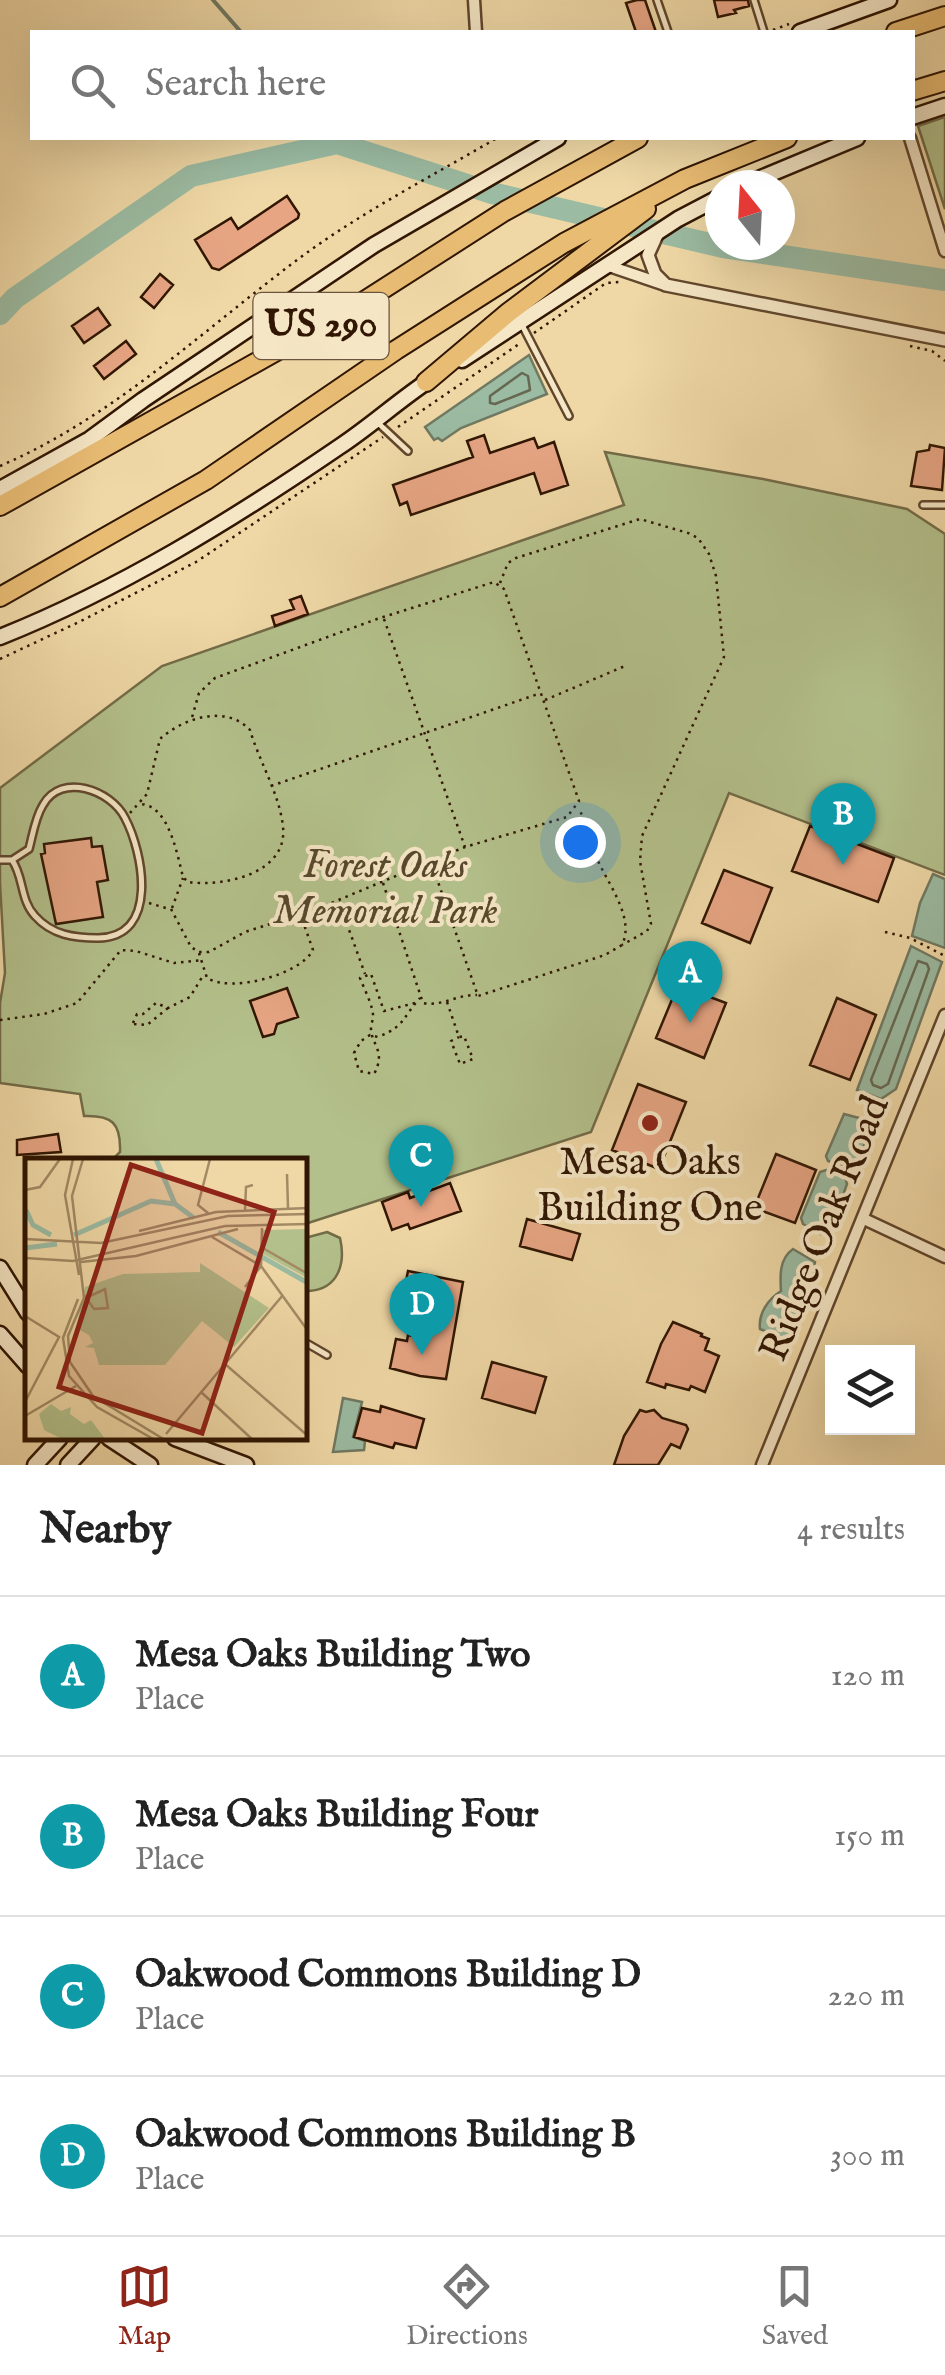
<!DOCTYPE html>
<style>
:root{--surface:#fff;--page:#f6f6f6;--text:#222;--muted:#767676;--line:#e0e0e0;--accent:#8f2418}
body{margin:0;font-family:"IM FELL English",serif;background:var(--page);color:var(--text)}
.controls{position:absolute;right:30px;bottom:30px;display:grid;overflow:hidden;border-radius:0px;box-shadow:0 10px 40px #0002}
.controls button{width:90px;height:90px;display:grid;place-items:center;padding:0;border:0;border-bottom:2px solid var(--line);background:var(--surface);color:var(--text);font:50px sans-serif}
.compass{position:absolute;left:705px;top:170px;width:90px;height:90px;border-radius:50%;background:var(--surface);box-shadow:0 10px 40px #0002;rotate:342deg}
.you{position:absolute;left:580px;top:842px;width:35px;height:35px;margin:-25px;border:8px solid #fff;border-radius:50%;background:#1a73e8;box-shadow:0 0 0 15px #1a73e833}
.badge{display:grid;place-items:center;width:65px;height:65px;border-radius:50%;background:var(--accent);color:#fff;font-size:32px;font-weight:700}
.pin{position:absolute;translate:-50% -82px;filter:drop-shadow(0 2px 5px #0008)}
.pin::after{content:'';position:absolute;top:52px;width:35px;height:30px;background:inherit;clip-path:polygon(0 0,100% 0,50% 100%)}
.list{margin:0;padding:0;list-style:none}
h2{display:flex;justify-content:space-between;align-items:center;height:130px;margin:0;padding:0 40px;font-size:42px}
h2 small{font-size:32px;font-weight:400;color:var(--muted)}
.list li{display:grid;grid-template-columns:65px 1fr auto;gap:30px;align-items:center;box-sizing:border-box;height:160px;padding:0 40px;border-top:2px solid var(--line)}
.list b{display:block;font-size:38px;white-space:nowrap}
.list p{margin:0;font-size:32px;white-space:nowrap;color:var(--muted)}
.list em{font-size:32px;font-style:normal;color:var(--muted)}
.icon{flex:none;width:55px;height:55px;fill:none;stroke:currentColor;stroke-width:2;stroke-linecap:round;stroke-linejoin:round}
.map{position:relative;flex:none;width:945px;height:1465px;overflow:hidden}
.search{position:absolute;background:var(--surface);box-shadow:0 10px 40px #0002;left:30px;right:30px;top:30px;height:110px;display:flex;align-items:center;gap:25px;box-sizing:border-box;padding:0 35px;border-radius:0px;color:var(--muted);font-size:38px}
.sheet{height:770px;background:var(--surface)}
nav{display:flex;justify-content:space-around;align-items:center;box-sizing:border-box;height:140px;border-top:2px solid var(--line);background:var(--surface);font-size:28px;color:var(--muted)}
nav a{display:grid;justify-items:center;gap:5px}
nav .on{color:var(--accent)}
.map>svg:first-child{display:block}
.green{fill:#b3c08b;stroke:#726b47;stroke-width:2.5}
.water{fill:#9bbba2;stroke:#707962;stroke-width:2.5}
.lines{fill:none;stroke-linecap:round;stroke-linejoin:round}
.shore{stroke:#666852;stroke-width:2.5}
.stream{stroke:#707962;stroke-width:4}
.river{stroke:#9bbba2;stroke-width:22}
.building{fill:#e7a584;stroke:#301603;stroke-width:2.5}
.service-casing{stroke:#60462c;stroke-width:10}
.minor-casing{stroke:#60462c;stroke-width:15}
.tertiary-casing{stroke:#60462c;stroke-width:16}
.secondary-casing{stroke:#301603;stroke-width:19}
.motorway-casing{stroke:#301603;stroke-width:22}
.path{stroke:#301603;stroke-width:2.5;stroke-dasharray:2.5 5;stroke-linecap:butt}
.service{stroke:#f5e6c5;stroke-width:5}
.minor{stroke:#f5e6c5;stroke-width:10}
.tertiary{stroke:#f5e6c5;stroke-width:11}
.secondary{stroke:#f5e6c5;stroke-width:14}
.motorway{stroke:#e8bc73;stroke-width:18}
.poi-dot{fill:#8f2418;stroke:#f5e6c5;stroke-width:4}
.labels{text-anchor:middle;dominant-baseline:central;stroke-width:8;stroke-linejoin:round;paint-order:stroke}
.shield{fill:#f5e6c5;stroke:#6b543d;stroke-width:2.5}
.shield-label{font-size:38px;font-weight:bold;fill:#301603}
.park-label{font-size:40px;font-style:italic;fill:#57492c;stroke:#f5e6c5}
.poi-label{font-size:40px;fill:#301603;stroke:#f5e6c5}
.street-label{font-size:40px;fill:#301603;stroke:#f5e6c5}
.inset-river{fill:none;stroke:#9bbba2;stroke-width:5}
.inset-road{fill:none;stroke:#a38a65;stroke-width:2.5}
.view{fill:#8f2418;fill-opacity:0.15;stroke:#8f2418;stroke-width:5}
.inset-edge{fill:none;stroke:#301603;stroke-width:5}
</style>
<div class="map">
<svg width="945" height="1465" viewBox="0 0 945 1465">
<rect width="100%" height="100%" fill="#efd8a6"/>
<filter id="stains"><feTurbulence type="fractalNoise" baseFrequency=".002" numOctaves="4"/><feColorMatrix values="0 0 0 0 .2 0 0 0 0 .09 0 0 0 0 .02 0 0 0 .5 -.17"/></filter>
<radialGradient id="worn" r=".72"><stop offset=".6" stop-color="#630" stop-opacity="0"/><stop offset="1" stop-color="#630" stop-opacity=".3"/></radialGradient>
<!-- green -->
<path class="green" d="M945 117V209L918 126Z
M605 452 763 479 907 509 945 534V875L729 793 591 1132 305 1224V1160H112L120 1152C121 1123 112 1115 84 1116L80 1094 0 1083V1003L5 973 0 883V788L162 666 624 505Z
M327 1232 340 1238C346 1264 338 1289 309 1291L305 1289V1238Z"/>
<!-- water -->
<path class="water" d="M529 355 547 394 461 428 442 441 438 438 434 440 425 427Z
M933 874 945 879V948L912 936 920 903Z
M911 946 942 962 896 1089 881 1099 857 1090Z
M844 1114 867 1120 871 1127 857 1164 852 1169 828 1161 826 1156Z
M826 1170 845 1177 847 1184 831 1229 821 1234 803 1224 801 1218 820 1172Z
M793 1249 815 1262 813 1272 801 1289 800 1313 789 1341 760 1329C758 1314 768 1299 781 1291 780 1276 779 1259 793 1249Z
M343 1398 362 1402 353 1437 365 1441 364 1450 333 1452Z"/>
<g class="lines">
<!-- shore -->
<path class="shore" d="M522 373 528 376 530 390 495 404 490 403V396Z
M918 961 927 964 929 969 888 1084 881 1088 873 1085 871 1080Z"/>
<!-- stream -->
<path class="stream" d="M213 0 241 32
M332 138 337 143"/>
<!-- river -->
<path class="river" d="M0 314 15 298 191 176 337 143 492 193 723 247 945 280"/>
</g>
<!-- building -->
<path class="building" d="M637 0H645L656 32H636L626 3Z
M714 0H748L749 6 734 10 736 13 718 17Z
M287 196 299 214 298 218 219 270 212 268 195 240 231 218 238 229Z
M160 274 173 285 154 308 141 297Z
M98 308 110 325 84 343 72 326Z
M126 341 136 354 104 379 94 366Z
M484 435 490 453 534 438 538 448 554 442 568 485 541 494 534 473 411 515 407 502 400 505 393 485 473 457 467 441Z
M930 445 945 448 942 490 911 486 917 452 929 450Z
M301 596 308 614 275 626 272 616 294 609 290 600Z
M810 826 894 858 878 902 792 871Z
M91 838 92 847 102 846 108 880 97 882 103 917 56 924 41 854 45 853 44 844Z
M724 870 772 888 750 943 702 923Z
M678 985 726 1003 704 1058 656 1038Z
M287 988 298 1017 277 1024 274 1034 263 1037 250 1001Z
M837 998 876 1015 850 1080 810 1065Z
M638 1084 686 1102 659 1169 612 1150Z
M58 1134 61 1152 17 1155V1140Z
M776 1154 816 1170 795 1223 754 1208Z
M450 1183 461 1211 410 1229 408 1224 392 1230 382 1202 408 1192 410 1198Z
M527 1219 580 1234 572 1260 520 1246Z
M408 1271 463 1282 446 1379 420 1376 390 1368 396 1339 407 1341 408 1335 423 1338 428 1311 413 1309 414 1303 402 1301Z
M673 1322 702 1334 701 1336 709 1339 705 1350 719 1356 705 1392 691 1386 689 1390 666 1384 665 1388 647 1382 661 1344Z
M492 1362 546 1377 535 1413 482 1398Z
M381 1406 424 1419 416 1448 395 1443 393 1448 354 1437 362 1408 380 1412Z
M640 1410 646 1412 654 1410 662 1418 686 1425 688 1429 680 1448 671 1444 658 1465H614L624 1436Z"/>
<g class="lines">
<defs>
<path id="service" d="M657 0 668 32
M754 0 764 32
M522 325 569 416
M377 422 408 451
M923 505H945
M0 860H12L29 849C33 834 35 818 43 805 61 772 111 790 125 818 143 852 160 937 98 938 74 938 52 935 35 916 20 900 24 877 12 860
M308 1344 327 1355"/>
<path id="minor" d="M474 0 476 32
M910 138 945 251
M609 266 665 285
M864 1219 945 1257
M762 1465 945 1015"/>
<path id="tertiary" d="M658 233 648 255 655 274 666 285 945 340"/>
<path id="secondary" d="M800 32 889 0
M912 117 945 106
M744 185 857 138
M462 360 678 219 720 197
M0 489 90 439 143 400 374 245 558 138
M0 637C120 589 232 520 339 447 371 426 399 400 431 379
M0 1268 28 1313
M0 1334 28 1366
M109 1438 150 1465
M175 1438 246 1465
M35 1465 60 1438
M68 1465 93 1438"/>
<path id="motorway" d="M896 32 945 16
M912 91 945 81
M426 382 509 312 646 209
M0 506 355 307 505 211 638 138
M0 597 206 480 396 350 564 243 685 179 787 138"/>
</defs>
<!-- service casing -->
<use href="#service" class="service-casing"/>
<!-- minor casing -->
<use href="#minor" class="minor-casing"/>
<!-- tertiary casing -->
<use href="#tertiary" class="tertiary-casing"/>
<!-- secondary casing -->
<use href="#secondary" class="secondary-casing"/>
<!-- motorway casing -->
<use href="#motorway" class="motorway-casing"/>
<!-- path -->
<path class="path" d="M773 30 789 24
M534 333 606 283 620 282
M910 346 932 351 945 361
M398 427 519 344
M0 466C114 417 203 330 301 257 362 212 432 176 497 138
M500 583 508 563 516 558 640 519 688 533 698 538 709 554 716 576 724 657 642 836 640 861 651 924 647 931 622 945
M384 619 465 847
M0 659 79 622 196 562 383 437
M545 700 625 666
M271 786 538 694
M130 813 147 794 160 739C183 718 226 704 250 730 259 761 280 795 283 827 288 874 223 887 188 882L183 877C177 854 169 805 140 804
M431 862 478 996 605 955 622 945C635 919 609 885 598 861 590 843 589 825 578 808
M383 883 423 1003C441 1007 458 994 477 995
M339 902 365 974
M149 903 169 909
M172 908 183 878
M171 909 191 947 199 952H209L245 932 317 909 465 847 567 817 579 801 504 589 494 582 377 619 215 678 199 693 191 721
M885 932 910 938 945 956
M199 953 207 978C231 993 300 975 313 950L301 916
M447 1002 459 1037 464 1036 473 1059 460 1064 451 1041 459 1037
M415 1003 384 1011 371 974 360 978C364 989 374 1007 373 1018 373 1021 371 1023 371 1026 370 1045 387 1050 374 1074L359 1071 354 1053 361 1041 370 1035 378 1037C406 1026 403 1016 420 998
M0 1020 44 1014 77 1003 121 950 136 951 174 963 202 960
M133 1023 137 1014H143L156 1003 168 1008 190 997 204 974
M134 1024 147 1025 168 1008"/>
<!-- service -->
<use href="#service" class="service"/>
<!-- minor -->
<use href="#minor" class="minor"/>
<!-- tertiary -->
<use href="#tertiary" class="tertiary"/>
<!-- secondary -->
<use href="#secondary" class="secondary"/>
<!-- motorway -->
<use href="#motorway" class="motorway"/>
</g>
<!-- markers -->
<circle class="poi-dot" cx="650" cy="1123" r="10"/>
<g class="labels">
<!-- shield labels -->
<rect class="shield" x="253.5" y="293" width="135" height="66" rx="8"/>
<g class="shield-label">
<text x="321" y="326">US 290</text>
</g>
<!-- park labels -->
<g class="park-label">
<text x="385" y="866">Forest Oaks<tspan x="385" dy="46">Memorial Park</tspan></text>
</g>
<!-- poi labels -->
<g class="poi-label">
<text x="650" y="1163">Mesa Oaks<tspan x="650" dy="46">Building One</tspan></text>
</g>
<!-- street labels -->
<g class="street-label">
<text transform="translate(826 1229) rotate(-68)">Ridge Oak Road</text>
</g>
</g>
<!-- overview -->
<g transform="translate(25 1158)">
<rect width="282" height="282" fill="#efd8a6"/>
<path d="M282 71V120L238 96V72ZM175 105 244 150 209 189 177 163 140 207H74L69 190 60 189 68 185 64 177 51 170 60 129 98 116 175 114ZM26 246 36 253 46 249 45 256 59 266 66 262 81 282H39L19 272 14 256Z" fill="#b3c08b"/>
<path class="inset-river" d="M131 1 150 46M1 52 8 67 26 77M193 74 283 125M49 77 126 43 150 46 169 60M0 90 32 86"/>
<path class="inset-road" d="M48 1 40 37 54 117M58 1 47 38 59 140 43 178 45 204 68 238 140 282M262 16 263 50M0 32 15 29 35 1M220 52 221 29 228 27M183 55 173 47 185 1M114 73 191 54 283 50M187 79 236 108 283 173M0 81 76 85 203 58 283 56M236 89 283 116M0 100 48 103 200 68 283 66M56 104 111 98 213 71M220 129 236 108 237 70M59 137 69 151 83 150 80 131 65 138M53 141 38 180 44 218 72 249 130 282M0 158 34 179 0 244M200 206 283 278M176 234 228 282M0 258 51 228M141 276 258 137"/>
<path class="view" d="M106 7 249 54 177 275 34 229Z"/>
<rect width="282" height="282" class="inset-edge"/>
</g>
<rect width="100%" height="100%" filter="url(#stains)"/>
<rect width="100%" height="100%" fill="url(#worn)"/>
</svg>
<div class="controls">
<button><svg class="icon" aria-label="layers" viewBox="0 0 24 24"><path d="M12 4l9 5-9 5-9-5zM3 14l9 5 9-5"/></svg></button>
</div>
<svg class="compass" viewBox="-18 -18 36 36"><path d="M0-13l5 13h-10z" fill="#e53935"/><path d="M0 13l5-13h-10z" fill="#767676"/></svg>
<div class="you"></div>
<div class="pin badge" style="left:690px;top:1023px;background:#0f9aa8">A</div>
<div class="pin badge" style="left:843px;top:865px;background:#0f9aa8">B</div>
<div class="pin badge" style="left:421px;top:1207px;background:#0f9aa8">C</div>
<div class="pin badge" style="left:422px;top:1355px;background:#0f9aa8">D</div>
<div class="search"><svg class="icon" aria-label="search" viewBox="0 0 24 24"><circle cx="10" cy="10" r="6"/><path d="M15 15l6 6"/></svg>Search here</div>
</div>
<section class="sheet">
<h2>Nearby<small>4 results</small></h2>
<ul class="list">
<li><span class="badge" style="background:#0f9aa8">A</span><div><b>Mesa Oaks Building Two</b><p>Place</p></div><em>120 m</em></li>
<li><span class="badge" style="background:#0f9aa8">B</span><div><b>Mesa Oaks Building Four</b><p>Place</p></div><em>150 m</em></li>
<li><span class="badge" style="background:#0f9aa8">C</span><div><b>Oakwood Commons Building D</b><p>Place</p></div><em>220 m</em></li>
<li><span class="badge" style="background:#0f9aa8">D</span><div><b>Oakwood Commons Building B</b><p>Place</p></div><em>300 m</em></li>
</ul>
</section>
<nav>
<a class="on"><svg class="icon" aria-label="map" viewBox="0 0 24 24"><path d="M3 6l6-2 6 2 6-2v14l-6 2-6-2-6 2zM9 4v14M15 6v14"/></svg>Map</a>
<a><svg class="icon" aria-label="directions" viewBox="0 0 24 24"><path d="M12 3l9 9-9 9-9-9zM9 14v-3h6M13 9l2 2-2 2"/></svg>Directions</a>
<a><svg class="icon" aria-label="saved" viewBox="0 0 24 24"><path d="M7 4h10v16l-5-4-5 4z"/></svg>Saved</a>
</nav>
